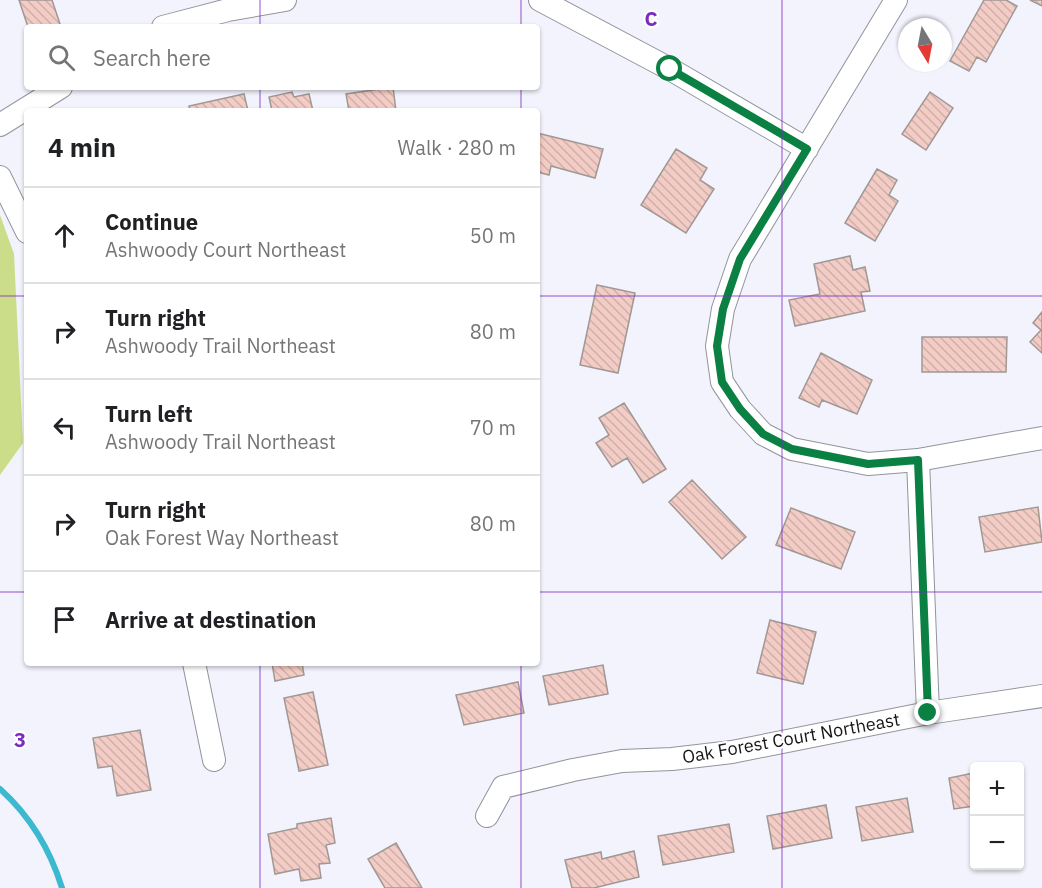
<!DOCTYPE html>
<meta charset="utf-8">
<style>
:root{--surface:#fff;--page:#f2f2f2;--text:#202124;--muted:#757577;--line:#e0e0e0}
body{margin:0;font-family:"IBM Plex Sans",sans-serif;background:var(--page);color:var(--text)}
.controls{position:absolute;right:18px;bottom:18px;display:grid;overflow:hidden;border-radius:6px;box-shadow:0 2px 4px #0004}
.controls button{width:54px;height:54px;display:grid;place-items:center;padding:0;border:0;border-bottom:2px solid var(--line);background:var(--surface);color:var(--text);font:30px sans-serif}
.compass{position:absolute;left:898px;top:18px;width:54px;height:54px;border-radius:50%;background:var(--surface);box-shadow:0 2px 4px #0004;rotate:170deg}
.stop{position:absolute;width:18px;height:18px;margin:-14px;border:4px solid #0b8043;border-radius:50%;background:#fff}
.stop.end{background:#0b8043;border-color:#fff;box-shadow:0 2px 6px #0008}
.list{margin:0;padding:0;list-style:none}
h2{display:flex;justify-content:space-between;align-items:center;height:78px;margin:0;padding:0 24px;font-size:26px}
h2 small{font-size:20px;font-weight:400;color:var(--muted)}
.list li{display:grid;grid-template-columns:39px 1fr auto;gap:18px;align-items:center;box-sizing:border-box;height:96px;padding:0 24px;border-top:2px solid var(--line)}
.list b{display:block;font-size:22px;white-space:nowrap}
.list p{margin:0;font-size:20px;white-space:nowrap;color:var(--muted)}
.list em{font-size:20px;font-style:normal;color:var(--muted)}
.icon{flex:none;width:33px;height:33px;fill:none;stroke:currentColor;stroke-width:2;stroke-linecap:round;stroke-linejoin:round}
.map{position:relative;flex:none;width:1042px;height:888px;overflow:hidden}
.search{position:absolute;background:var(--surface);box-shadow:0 2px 4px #0004;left:24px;top:24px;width:516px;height:66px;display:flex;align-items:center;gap:15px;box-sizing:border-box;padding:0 21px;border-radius:6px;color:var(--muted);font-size:22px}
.panel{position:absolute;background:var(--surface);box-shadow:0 2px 4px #0004;left:24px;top:108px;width:516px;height:558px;border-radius:6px}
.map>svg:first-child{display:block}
.green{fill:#ccdd89}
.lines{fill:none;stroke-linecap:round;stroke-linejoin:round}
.stream{stroke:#3cb9d1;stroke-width:6}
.building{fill:url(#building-back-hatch);stroke:#a19795;stroke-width:1.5}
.minor-casing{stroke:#93949c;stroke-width:24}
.minor{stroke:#fff;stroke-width:22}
.route{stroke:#0b8043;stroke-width:8}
.grid{fill:none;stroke:#7b2cbf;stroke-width:1.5;stroke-opacity:0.55}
.labels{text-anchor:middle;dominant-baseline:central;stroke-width:4.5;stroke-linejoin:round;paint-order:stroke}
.street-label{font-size:18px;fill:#161619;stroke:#fff}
.grid-label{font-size:20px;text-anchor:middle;font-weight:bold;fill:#7b2cbf;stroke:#fff;stroke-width:4.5;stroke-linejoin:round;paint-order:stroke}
</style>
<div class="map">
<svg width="1042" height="888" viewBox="0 0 1042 888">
<defs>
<pattern id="building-back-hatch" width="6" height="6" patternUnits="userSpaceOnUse" patternTransform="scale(1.5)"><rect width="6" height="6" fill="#f3cdc5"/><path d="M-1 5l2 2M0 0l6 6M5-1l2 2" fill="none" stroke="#d0afa9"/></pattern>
</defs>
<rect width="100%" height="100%" fill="#f2f3fc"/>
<!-- green -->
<path class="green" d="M0 215 14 254 23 443 0 475Z"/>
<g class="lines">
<!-- stream -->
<path class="stream" d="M0 789C30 816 50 849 62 888"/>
</g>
<!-- building -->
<path class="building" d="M19 0H52L61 27H28Z
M984 0H1006L1017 6 986 62 977 57 969 71 950 61Z
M1030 0H1042V6Z
M393 87 396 111H349L346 94Z
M292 92 294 97 309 94 313 111H272L269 97Z
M930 92 953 108 926 150 902 134Z
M244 94 248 111H190L189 106Z
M537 133 603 149 595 178 551 166 549 175 537 172Z
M676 149 707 168 700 180 714 189 686 233 641 205Z
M877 169 897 180 889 195 898 201 875 241 845 223Z
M850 256 853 270 865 267 870 291 861 292 865 311 795 326 789 300 820 294 814 264Z
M597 285 635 293 618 373 580 365Z
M1042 312V353L1030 342 1041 330 1033 323Z
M922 337H1007L1006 372H922Z
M821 353 872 380 857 414 822 400 819 407 799 398Z
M624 403 666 469 643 483 627 458 612 467 596 443 609 435 599 418Z
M692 480 746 537 722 559 669 502Z
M1038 507 1042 542 985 552 979 517Z
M791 508 855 532 841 569 776 545Z
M770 620 816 632 803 684 757 673Z
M272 663H302L304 675 275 681Z
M603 665 608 694 549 705 543 676Z
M518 682 524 713 464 725 456 695Z
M313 692 328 765 299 771 284 698Z
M140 730 151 790 117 796 112 766 98 768 93 738Z
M974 773V806L954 809 949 778Z
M907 798 913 832 862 841 856 807Z
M826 805 832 838 773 849 767 816Z
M331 818 335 843 326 845 330 863 319 864 321 878 301 881 299 869 275 874 268 834 297 828V824Z
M729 824 734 852 663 865 658 836Z
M396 843 422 888H385L368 859Z
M634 851 639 877 594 888H572L565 860 601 852 602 859Z"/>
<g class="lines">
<defs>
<path id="minor" d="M540 0 670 69 807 149
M896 0 740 259 723 309 717 346 722 382 740 409 763 434 792 449 868 464 918 460 1042 438
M163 27 228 10 285 0
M0 125 61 87
M0 177 27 232
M918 460 928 713
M194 663 214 760
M487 816 503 787 573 770 622 761 672 759 732 752 928 713 1042 696"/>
</defs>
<!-- minor casing -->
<use href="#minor" class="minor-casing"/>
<!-- minor -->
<use href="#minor" class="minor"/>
</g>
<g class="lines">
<!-- route -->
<path class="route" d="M670 69 807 149 740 259 723 309 717 346 722 382 740 409 763 434 792 449 868 464 918 460 928 713"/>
</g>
<!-- grid -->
<path class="grid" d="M260 0V27M521 0V27M782 0V888M260 87V111M521 87V111M0 296H27M537 296H1042M0 592H27M537 592H1042M260 663V888M521 663V888"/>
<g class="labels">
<!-- street labels -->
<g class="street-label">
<text transform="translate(791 738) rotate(-10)">Oak Forest Court Northeast</text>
</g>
</g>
<g class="grid-label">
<text x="651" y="26">C</text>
<text x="20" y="747">3</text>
</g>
</svg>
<div class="controls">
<button>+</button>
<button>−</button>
</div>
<svg class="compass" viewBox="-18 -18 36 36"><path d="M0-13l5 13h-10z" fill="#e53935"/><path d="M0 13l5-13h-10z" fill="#757577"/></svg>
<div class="stop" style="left:670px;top:69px"></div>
<div class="stop end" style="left:928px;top:713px"></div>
<div class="search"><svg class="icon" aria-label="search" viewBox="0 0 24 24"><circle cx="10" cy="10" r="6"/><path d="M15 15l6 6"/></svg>Search here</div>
<section class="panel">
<h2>4 min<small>Walk · 280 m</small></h2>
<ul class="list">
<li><svg class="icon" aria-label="ahead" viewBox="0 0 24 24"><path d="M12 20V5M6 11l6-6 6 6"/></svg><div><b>Continue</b><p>Ashwoody Court Northeast</p></div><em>50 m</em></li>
<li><svg class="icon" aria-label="right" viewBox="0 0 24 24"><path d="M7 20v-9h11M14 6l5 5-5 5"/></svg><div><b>Turn right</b><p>Ashwoody Trail Northeast</p></div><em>80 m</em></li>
<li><svg class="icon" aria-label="left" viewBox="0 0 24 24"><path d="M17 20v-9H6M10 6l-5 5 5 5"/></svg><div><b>Turn left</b><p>Ashwoody Trail Northeast</p></div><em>70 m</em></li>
<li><svg class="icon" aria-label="right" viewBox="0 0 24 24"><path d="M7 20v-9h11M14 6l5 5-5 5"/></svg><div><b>Turn right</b><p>Oak Forest Way Northeast</p></div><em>80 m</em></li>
<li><svg class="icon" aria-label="arrive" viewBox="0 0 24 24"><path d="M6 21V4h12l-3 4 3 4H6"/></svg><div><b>Arrive at destination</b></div></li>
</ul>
</section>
</div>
